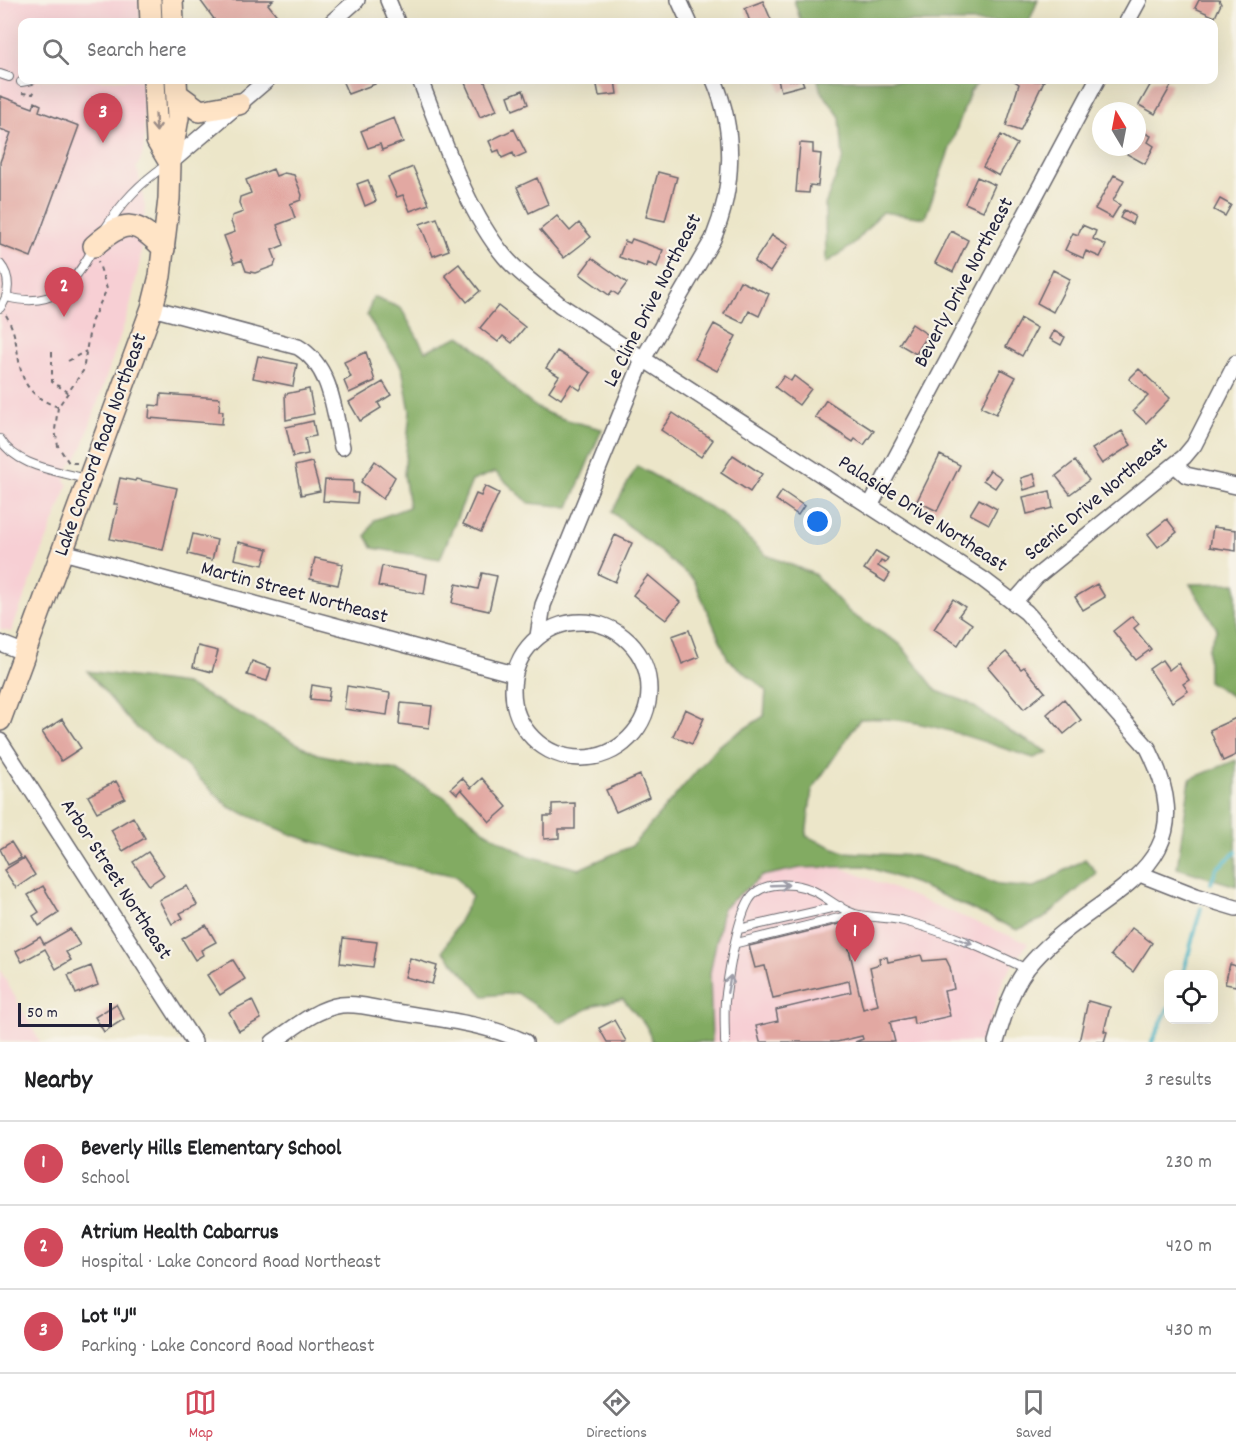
<!DOCTYPE html>
<meta charset="utf-8">
<style>
:root{--surface:#fff;--page:#f6f6f6;--text:#202124;--muted:#757577;--line:#e0e0e0;--accent:#d1495b}
body{margin:0;font-family:Dekko,sans-serif;background:var(--page);color:var(--text)}
.controls{position:absolute;right:18px;bottom:18px;display:grid;overflow:hidden;border-radius:12px;box-shadow:0 6px 24px #0002}
.controls button{width:54px;height:54px;display:grid;place-items:center;padding:0;border:0;border-bottom:2px solid var(--line);background:var(--surface);color:var(--text);font:30px sans-serif}
.compass{position:absolute;left:1092px;top:102px;width:54px;height:54px;border-radius:50%;background:var(--surface);box-shadow:0 6px 24px #0002;rotate:350deg}
.scale{position:absolute;left:18px;bottom:15px;width:94px;box-sizing:border-box;padding-left:6px;border:3px solid #22223b;border-top:0;font-size:16px;line-height:21px;white-space:nowrap;color:#22223b;-webkit-text-stroke:4px #f7f3e8;paint-order:stroke}
.you{position:absolute;left:818px;top:522px;width:21px;height:21px;margin:-15px;border:4px solid #fff;border-radius:50%;background:#1a73e8;box-shadow:0 0 0 9px #1a73e833}
.badge{display:grid;place-items:center;width:39px;height:39px;border-radius:50%;background:var(--accent);color:#fff;font-size:20px;font-weight:700}
.pin{position:absolute;translate:-50% -50px;filter:drop-shadow(0 2px 3px #0008)}
.pin::after{content:'';position:absolute;top:32px;width:21px;height:18px;background:inherit;clip-path:polygon(0 0,100% 0,50% 100%)}
.list{margin:0;padding:0;list-style:none}
h2{display:flex;justify-content:space-between;align-items:center;height:78px;margin:0;padding:0 24px;font-size:26px}
h2 small{font-size:20px;font-weight:400;color:var(--muted)}
.list li{display:grid;grid-template-columns:39px 1fr auto;gap:18px;align-items:center;box-sizing:border-box;height:84px;padding:0 24px;border-top:2px solid var(--line)}
.list b{display:block;font-size:22px;white-space:nowrap}
.list p{margin:0;font-size:20px;white-space:nowrap;color:var(--muted)}
.list em{font-size:20px;font-style:normal;color:var(--muted)}
.icon{flex:none;width:33px;height:33px;fill:none;stroke:currentColor;stroke-width:2;stroke-linecap:round;stroke-linejoin:round}
.map{position:relative;flex:none;width:1236px;height:1042px;overflow:hidden}
.search{position:absolute;background:var(--surface);box-shadow:0 6px 24px #0002;left:18px;right:18px;top:18px;height:66px;display:flex;align-items:center;gap:15px;box-sizing:border-box;padding:0 21px;border-radius:12px;color:var(--muted);font-size:22px}
.sheet{height:330px;background:var(--surface)}
nav{display:flex;justify-content:space-around;align-items:center;box-sizing:border-box;height:84px;border-top:2px solid var(--line);background:var(--surface);font-size:16px;color:var(--muted)}
nav a{display:grid;justify-items:center;gap:3px}
nav .on{color:var(--accent)}
.map>svg:first-child{display:block}
.built{fill:#f7cfd4}
.forest{fill:#82ab62;stroke:#52664e;stroke-width:1.5}
.lines{fill:none;stroke-linecap:round;stroke-linejoin:round}
.stream{stroke:#48b4c5;stroke-width:4}
.building{fill:#e2a8a2}
.service-casing{stroke:#69676d;stroke-width:10}
.minor-casing{stroke:#69676d;stroke-width:18}
.secondary-casing{stroke:#69676d;stroke-width:24}
.path{stroke:#69676d;stroke-width:2;stroke-dasharray:4.5 4.5;stroke-linecap:butt}
.service{stroke:#fff;stroke-width:8}
.minor{stroke:#fff;stroke-width:15}
.secondary{stroke:#ffe4c6;stroke-width:21}
.oneway{stroke:#9c8d87}
.oneway2{stroke:#9c9ca7}
.labels{text-anchor:middle;dominant-baseline:central;stroke-width:4.5;stroke-linejoin:round;paint-order:stroke}
.street-label{font-size:21px;fill:#22223b;stroke:#f7f3e8}
</style>
<div class="map">
<svg width="1236" height="1042" viewBox="0 0 1236 1042">
<rect width="100%" height="100%" fill="#f7f3e8"/>
<filter id="ink" filterUnits="userSpaceOnUse"><feTurbulence type="fractalNoise" baseFrequency=".0167" numOctaves="2"/><feDisplacementMap in="SourceGraphic" scale="12" xChannelSelector="R" yChannelSelector="G"/><feConvolveMatrix kernelMatrix="1 2 1 2 8 2 1 2 1" color-interpolation-filters="sRGB"/></filter>
<filter id="wash" filterUnits="userSpaceOnUse"><feTurbulence type="fractalNoise" baseFrequency=".008" numOctaves="4" result="noise"/><feDisplacementMap in="SourceGraphic" scale="24" xChannelSelector="R" yChannelSelector="G"/><feGaussianBlur stdDeviation="1.35" result="paint"/><feColorMatrix in="noise" values="0 0 0 0 0 0 0 0 0 0 0 0 0 0 0 0 0 1.4 0 .05"/><feComposite in="paint" operator="in"/></filter>
<g filter="url(#wash)">
<rect width="100%" height="100%" fill="#ece6c9"/>
<!-- built -->
<path class="built" d="M0 0H139L140 22H22V80H142L145 138 142 156 136 169 138 171 145 207 140 261 130 307 83 446 75 461 71 463 65 481 68 485 11 632 0 629Z
M798 850 1028 943 1003 980 984 1042H695L713 894Z
M0 970 40 1042H0Z"/>
<!-- forest -->
<path class="forest" d="M794 0H1038L1029 22H801Z
M818 80H980L970 92 925 218 882 212 853 245 826 263 825 205 843 158 840 117 820 89Z
M373 297 401 308 425 351 460 336C489 355 512 395 543 411 561 420 583 424 602 429L569 507 529 503 495 472 472 481 440 559 373 548 366 536 374 520 409 507 404 474 410 411 402 368 367 316Z
M637 466 722 514 766 555 814 574 851 614 900 644 937 691 967 702 1013 733 1048 752 1034 758C978 741 919 715 860 719L812 790 806 836 844 852 915 856 957 867 1000 885 1034 888 1085 859 1097 873 1043 919 1017 930 919 885 865 866 801 868 762 876 723 908 710 973 712 1042H652L647 1027 623 999 595 1005 561 1023 517 993 484 996 443 951 472 897 456 876 359 856 293 835 229 807 184 764 133 725 87 671 185 684 317 754 396 770 443 796 486 832 525 855 579 869 632 846 719 745 764 716 766 690 728 659 694 580 612 512Z
M1236 583V699L1208 681V649L1217 629 1190 584Z
M1236 760V886L1177 868 1190 779Z"/>
<g class="lines">
<!-- stream -->
<path class="stream" d="M1211 883 1216 869 1236 852
M1183 974 1201 908
M1152 1042 1168 1008"/>
</g>
<g id="blocks">
<!-- building -->
<path class="building" d="M200 0H273L268 4 282 22H209L214 19Z
M1199 0H1219L1221 4 1215 17 1195 8Z
M763 1 772 22H750L745 8Z
M342 80H374L375 84 348 94Z
M473 80H484L497 110 480 117 465 83Z
M590 80H615L617 94 599 96 597 85Z
M778 80H802L804 85 781 91Z
M1013 80 1044 81 1020 131 1006 126 1019 84Z
M1153 80H1163L1172 84 1155 114 1139 105Z
M523 90 528 104 513 110 508 96Z
M0 96 33 108 35 102 41 105 39 111 79 126 31 257 0 245V162L11 133 0 129Z
M394 118 403 142 382 150 380 144 368 148 361 131Z
M514 129 526 153 515 158 513 153 502 158 499 150 494 152 489 141Z
M1140 130 1151 136 1148 142 1154 146 1145 164 1127 154 1130 147H1137Z
M1001 135 1017 144 999 176 983 167Z
M800 143 813 144V153L821 154 818 186 810 185 809 193 796 192Z
M413 167 429 204 410 211 403 195 397 197 388 177Z
M273 169 276 176 284 173 294 175 302 195 301 200 290 204 295 218 277 225 284 245 272 250 276 260 274 266 255 273 246 271 242 260 234 263 224 236 235 232 231 222 232 216 243 212 239 203 240 197 251 193 246 180Z
M658 172 677 177 665 221 646 217Z
M1114 175 1124 180 1113 201 1120 205 1112 218 1095 209Z
M977 177 995 185 983 211 965 203Z
M537 178 548 204 529 213 517 187Z
M368 180 376 201 365 206 357 184Z
M1220 199 1231 205 1225 216 1214 210Z
M1124 210 1135 216 1132 224 1120 218Z
M557 216 570 231 579 223 591 237 564 258 540 230Z
M437 218 449 250 433 256 420 224Z
M1082 225 1096 231 1093 239 1106 245 1100 257 1086 251 1083 258 1065 250 1073 233 1078 235Z
M951 231 968 240 953 272 935 263Z
M772 235 788 245 770 272 754 262Z
M632 239 663 250 657 267 648 263 647 267 619 257 625 241 630 243Z
M592 258 627 283 618 295 612 291 609 295 580 274Z
M459 264 480 291 467 302 445 275Z
M1053 270 1070 279 1053 312 1037 303Z
M740 281 769 294 759 316 749 311 743 323 724 314Z
M498 306 525 327 512 343 503 336 498 342 480 328Z
M1021 319 1037 328 1022 356 1006 347Z
M714 324 736 336 717 371 695 359Z
M912 324 928 335 916 354 899 344Z
M1054 331 1065 337 1061 345 1050 339Z
M557 351 591 373 580 390 571 384 561 399 549 391 559 376 546 368Z
M366 352 375 381 349 393 344 381 351 377 344 362Z
M258 356 297 364 293 386 253 378Z
M1001 369 1016 377 996 414 981 407Z
M1139 369 1170 398 1146 423 1133 411 1148 396 1129 379Z
M784 376 791 381 794 376 811 389 799 405 775 387Z
M383 382 391 395 378 403 381 408 360 421 349 402Z
M309 389 314 414 286 420 285 394Z
M161 394 220 398 219 411H223L222 424 149 418 150 405 160 406Z
M826 400 874 431 864 445 855 439 853 442 815 417Z
M673 413 713 440 701 457 661 430Z
M313 421 316 436 305 438 308 454 293 457 286 427Z
M1122 431 1131 445 1102 464 1092 449Z
M733 455 762 474 750 492 721 473Z
M940 455 960 465 937 511 917 501Z
M375 461 395 477 383 499 361 482Z
M1075 461 1089 480 1070 494 1056 476Z
M312 462 320 491 301 495 295 466Z
M990 470 1002 478 995 488 983 480Z
M1034 474 1037 486 1024 490 1021 478Z
M120 478 135 481 136 479 177 488 163 550 110 539 118 504H114Z
M325 480 353 481V493H358L357 503 323 501Z
M485 486 499 493 481 532 463 524 476 494 481 496Z
M782 491 804 506 798 515 776 500Z
M1050 491 1053 508 1027 514 1023 497Z
M979 499 997 509 989 524 970 514Z
M1167 519 1177 532 1158 547 1148 534Z
M1213 527 1236 530V551L1210 547Z
M193 534 217 540 212 560 188 554Z
M615 535 632 543 615 582 598 574Z
M238 542 268 549 263 565 234 559Z
M876 551 888 558 885 563 881 561 878 566 890 574 885 582 864 569Z
M315 558 343 564 338 585 310 579Z
M382 566 427 574 424 594 378 586Z
M482 573 497 576 489 611 452 603 456 584 478 589Z
M648 575 680 602 666 620 633 595Z
M1097 584 1105 597 1083 610 1075 597Z
M953 599 965 607 959 615 972 624 958 645 934 629Z
M1132 616 1139 624 1134 628 1151 649 1136 660 1113 631Z
M689 630 699 657 682 664 672 636Z
M198 646 218 651 212 672 193 667Z
M1006 652 1021 669 1024 667 1045 692 1024 709 988 667Z
M1162 660 1169 670 1178 663 1189 680 1183 684 1188 691 1172 702 1149 669Z
M252 661 271 668 267 681 247 675Z
M312 685 330 688 328 701 310 699Z
M347 686 390 693 387 715 344 709Z
M1064 699 1081 720 1064 734 1047 714Z
M401 703 432 706 429 728 399 724Z
M685 709 704 718 692 744 673 736Z
M1236 718V755L1223 761 1210 730Z
M62 719 81 748 61 761 42 732Z
M640 775 649 797 616 812 606 790Z
M462 778 471 788 482 778 507 807 490 822 461 789 457 794 451 788Z
M116 781 125 798 97 812 88 796Z
M575 803V829H559V838L544 839V816H552V804Z
M133 817 145 838 123 851 111 830Z
M11 842 21 858 8 865 0 849Z
M148 852 164 875 149 885 133 862Z
M24 858 35 875 16 888 4 870Z
M43 886 59 913 39 926 33 916 39 912 28 895Z
M187 886 197 905 180 913 183 918 172 924 159 900Z
M843 923 863 1009 878 1005 870 967 880 964 879 958 887 957 888 962 921 955 923 961 946 959 950 967 954 989 944 991 950 1016 914 1024 913 1017 890 1022 895 1042H855L863 1039 862 1036 837 1042H760L756 1026 778 1021 776 1010 851 992 849 981 773 998 765 966 755 968 749 946Z
M206 925 216 942 201 950 203 955 195 960 182 939Z
M1132 928 1152 943 1133 972 1111 955Z
M70 929 80 945 66 952 71 960 56 969 45 949 22 962 16 951 40 937 44 944Z
M343 938 377 942 373 967 340 963Z
M410 958 437 966 432 984 405 977Z
M233 960 245 979 220 995 207 975Z
M1230 964 1236 966V986L1225 984Z
M91 966 98 985 76 994 68 975Z
M252 1000 261 1019 239 1031 229 1012Z
M1088 1001 1110 1007 1104 1031 1107 1032 1104 1042H1079Z
M116 1004 124 1019 104 1032 95 1017Z
M614 1020 626 1041 625 1042H607L599 1028Z"/>
</g>
</g>
<g filter="url(#ink)">
<use href="#blocks" fill-opacity="0" stroke="#69676d" stroke-width="1.5"/>
<g class="lines">
<defs>
<path id="service" d="M0 74 9 77
M21 82 32 80
M105 229C122 202 140 183 166 165
M0 264C11 277 10 295 0 308
M7 297C54 309 72 287 94 247
M0 439C17 467 56 470 86 479
M739 929 840 906
M737 943 855 914
M725 1042C725 1029 724 1014 725 1001 728 978 738 906 755 893 766 884 780 884 794 885 822 889 832 907 855 914 871 918 888 917 904 921 947 932 987 950 1027 969"/>
<path id="minor" d="M388 0 397 22
M679 0 689 22
M332 22 357 0
M1127 22 1139 0
M420 80C443 137 465 209 505 257 520 275 542 289 560 305L984 580 1026 612 1148 748C1211 874 1099 887 1034 960 1013 982 1004 1014 996 1042
M170 163 267 80
M152 308 298 347C332 367 334 412 342 447
M1176 466 1186 475 1236 486
M870 506 1097 80
M63 552 514 674
M1014 602 1036 577 1184 457 1194 445 1236 363
M513 690a68 68 0 1 1 136 0a68 68 0 1 1-136 0Z
M538 636 543 605 643 359 713 239C734 188 736 131 714 80
M0 643 25 653
M0 741 194 1042
M1140 874 1196 896 1236 908
M273 1042C294 1028 315 1009 341 1005 359 1003 378 1009 396 1012 439 1019 485 1023 525 1042"/>
<path id="secondary" d="M150 0 151 22
M172 0 173 22
M154 80 157 141 170 163
M177 94 200 111 239 104
M94 246C125 219 135 219 164 249
M0 720 152 308 160 276 169 199 170 163 178 118 176 80"/>
</defs>
<!-- service casing -->
<use href="#service" class="service-casing"/>
<!-- minor casing -->
<use href="#minor" class="minor-casing"/>
<!-- secondary casing -->
<use href="#secondary" class="secondary-casing"/>
<!-- path -->
<path class="path" d="M22 93 33 94 35 90
M6 315C28 353 5 388 58 407
M52 352V382L68 392
M68 361 86 351
M77 463H69L58 446 55 430 58 407 83 371 91 322 107 289 98 261"/>
<!-- service -->
<use href="#service" class="service"/>
<!-- minor -->
<use href="#minor" class="minor"/>
<!-- secondary -->
<use href="#secondary" class="secondary"/>
</g>
<!-- one-way arrows -->
<defs><path id="oneway-shaft" d="M-6 0H5M1.5-3L5.5 0L1.5 3" fill="none" stroke-width="1.6" stroke-linecap="round" stroke-linejoin="round" transform="scale(1.5)"/></defs>
<use class="oneway" href="#oneway-shaft" transform="translate(156 123) rotate(87)"/>
<g class="oneway2">
<use href="#oneway-shaft" transform="translate(780 885) rotate(-2)"/>
<use href="#oneway-shaft" transform="translate(964 941) rotate(20)"/>
<use href="#oneway-shaft" transform="translate(729 984) rotate(-79)"/>
</g>
</g>
<g class="labels">
<!-- street labels -->
<g class="street-label">
<text transform="translate(965 283) rotate(-62)">Beverly Drive Northeast</text>
<text transform="translate(654 301) rotate(-63)">Le Cline Drive Northeast</text>
<text transform="translate(102 445) rotate(-70)">Lake Concord Road Northeast</text>
<text transform="translate(1097 500) rotate(-40)">Scenic Drive Northeast</text>
<text transform="translate(922 515) rotate(33)">Palaside Drive Northeast</text>
<text transform="translate(294 594) rotate(15)">Martin Street Northeast</text>
<text transform="translate(115 880) rotate(57)">Arbor Street Northeast</text>
</g>
</g>
</svg>
<div class="controls">
<button><svg class="icon" aria-label="locate" viewBox="0 0 24 24"><circle cx="12" cy="12" r="6"/><path d="M12 2v4M12 18v4M2 12h4M18 12h4"/></svg></button>
</div>
<svg class="compass" viewBox="-18 -18 36 36"><path d="M0-13l5 13h-10z" fill="#e53935"/><path d="M0 13l5-13h-10z" fill="#757577"/></svg>
<div class="scale">50 m</div>
<div class="you"></div>
<div class="pin badge" style="left:855px;top:962px">1</div>
<div class="pin badge" style="left:64px;top:317px">2</div>
<div class="pin badge" style="left:103px;top:143px">3</div>
<div class="search"><svg class="icon" aria-label="search" viewBox="0 0 24 24"><circle cx="10" cy="10" r="6"/><path d="M15 15l6 6"/></svg>Search here</div>
</div>
<section class="sheet">
<h2>Nearby<small>3 results</small></h2>
<ul class="list">
<li><span class="badge">1</span><div><b>Beverly Hills Elementary School</b><p>School</p></div><em>230 m</em></li>
<li><span class="badge">2</span><div><b>Atrium Health Cabarrus</b><p>Hospital · Lake Concord Road Northeast</p></div><em>420 m</em></li>
<li><span class="badge">3</span><div><b>Lot &quot;J&quot;</b><p>Parking · Lake Concord Road Northeast</p></div><em>430 m</em></li>
</ul>
</section>
<nav>
<a class="on"><svg class="icon" aria-label="map" viewBox="0 0 24 24"><path d="M3 6l6-2 6 2 6-2v14l-6 2-6-2-6 2zM9 4v14M15 6v14"/></svg>Map</a>
<a><svg class="icon" aria-label="directions" viewBox="0 0 24 24"><path d="M12 3l9 9-9 9-9-9zM9 14v-3h6M13 9l2 2-2 2"/></svg>Directions</a>
<a><svg class="icon" aria-label="saved" viewBox="0 0 24 24"><path d="M7 4h10v16l-5-4-5 4z"/></svg>Saved</a>
</nav>
